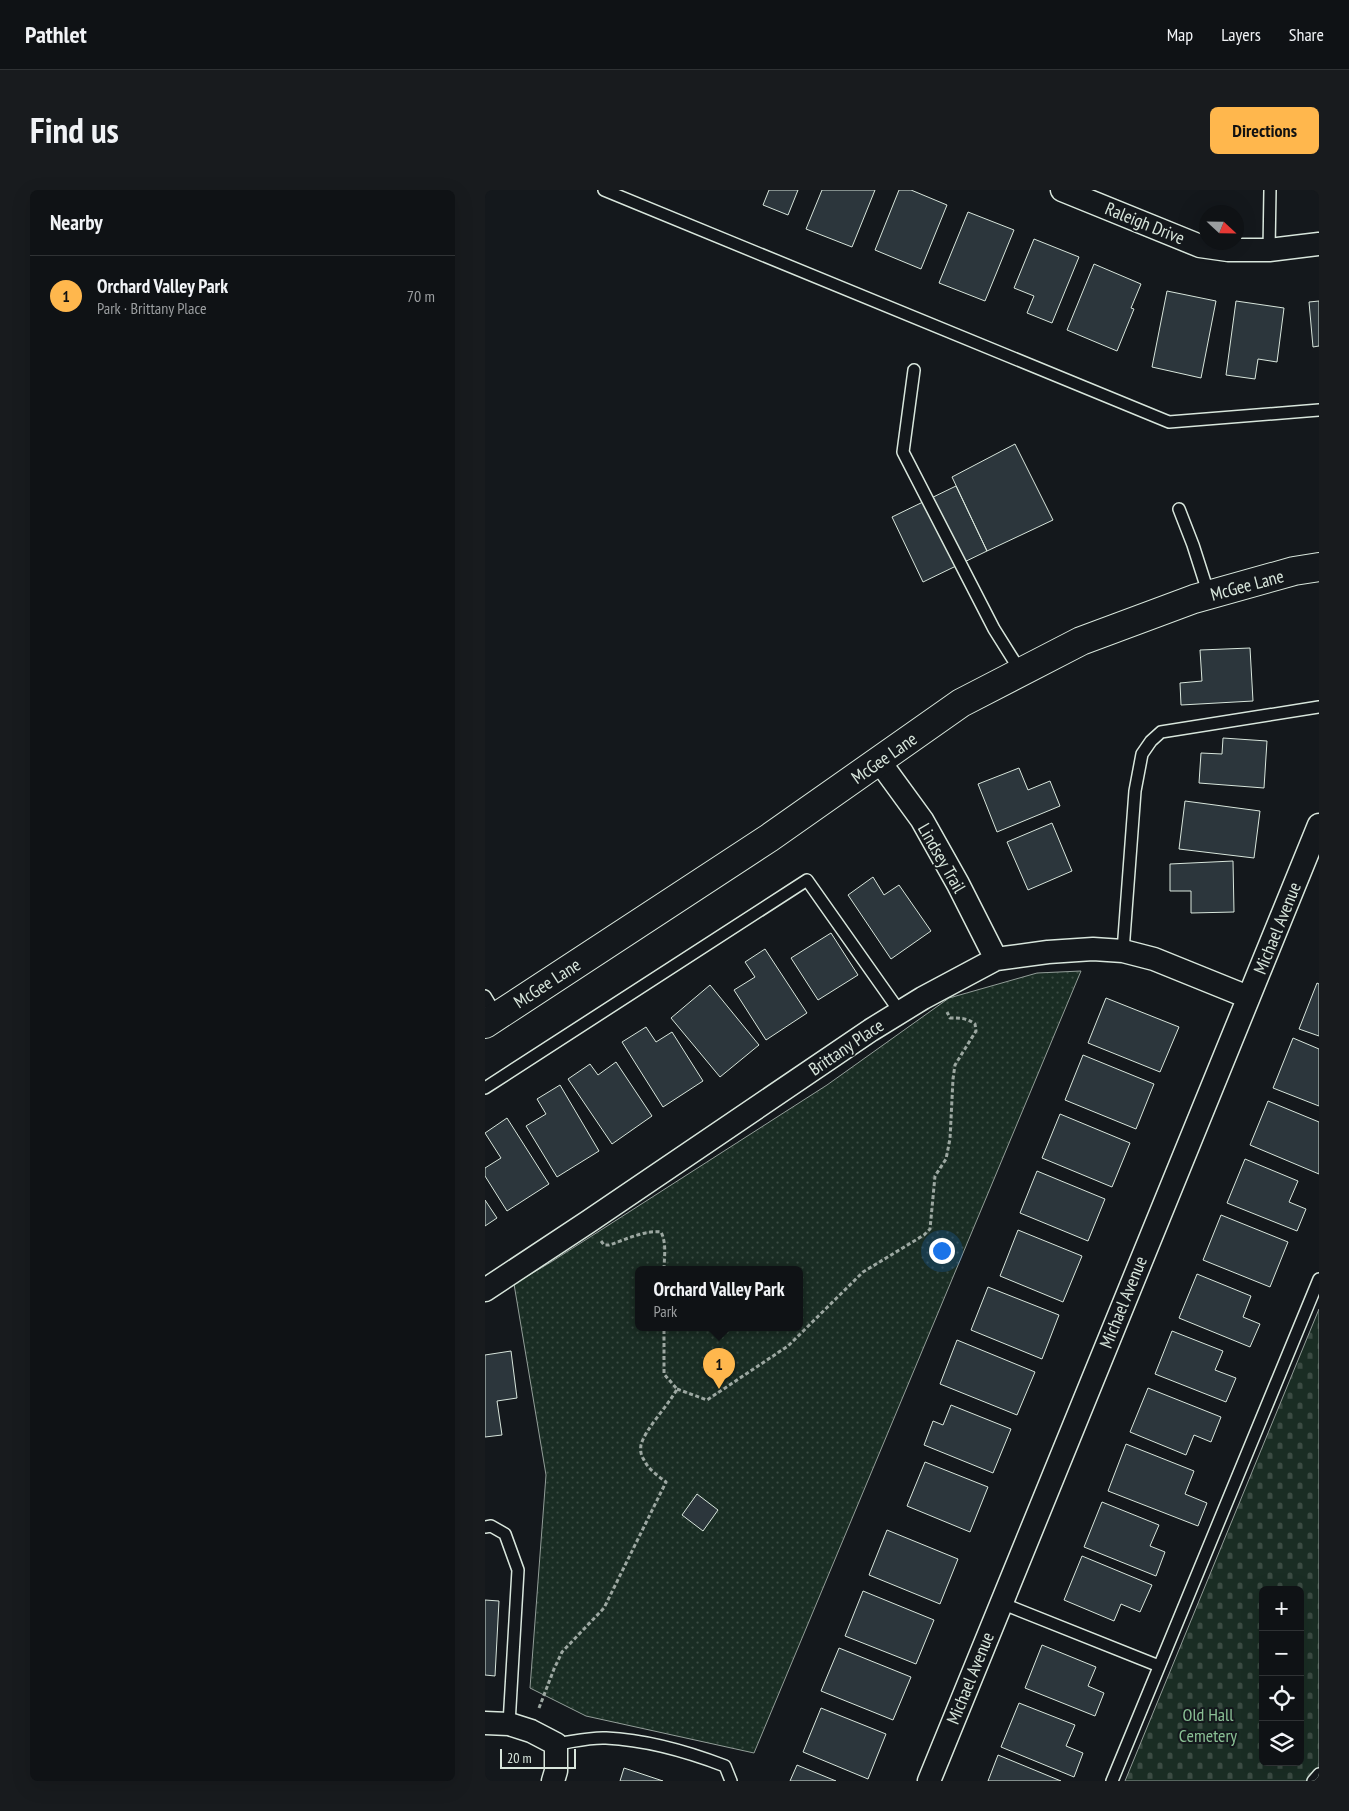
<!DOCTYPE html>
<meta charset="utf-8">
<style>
:root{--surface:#0f1215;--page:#181b1e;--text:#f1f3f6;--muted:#9b9ea0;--line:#2f3234;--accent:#ffb74d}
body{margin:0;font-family:"PT Sans Narrow",sans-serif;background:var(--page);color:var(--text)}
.controls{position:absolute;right:15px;bottom:15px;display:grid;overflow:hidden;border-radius:8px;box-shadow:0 5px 20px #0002}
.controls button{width:45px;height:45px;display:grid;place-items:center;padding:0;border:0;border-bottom:1px solid var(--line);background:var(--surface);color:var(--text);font:25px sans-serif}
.compass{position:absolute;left:714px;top:15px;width:45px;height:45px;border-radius:50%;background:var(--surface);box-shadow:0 5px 20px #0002;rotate:112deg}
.scale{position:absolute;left:15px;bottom:12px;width:76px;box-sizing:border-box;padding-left:5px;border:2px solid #d8e6dc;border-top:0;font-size:14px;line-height:18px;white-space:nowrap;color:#d8e6dc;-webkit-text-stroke:4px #14181c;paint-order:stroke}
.you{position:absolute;left:456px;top:1060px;width:18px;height:18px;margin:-12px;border:4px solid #fff;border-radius:50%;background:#1a73e8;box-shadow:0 0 0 8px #1a73e833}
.badge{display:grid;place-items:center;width:32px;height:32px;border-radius:50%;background:var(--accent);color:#111;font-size:16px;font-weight:700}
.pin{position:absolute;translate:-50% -41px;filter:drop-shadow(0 1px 2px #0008)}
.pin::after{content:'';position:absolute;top:26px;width:18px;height:15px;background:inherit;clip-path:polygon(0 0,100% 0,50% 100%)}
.popup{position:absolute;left:150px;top:1076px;width:168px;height:65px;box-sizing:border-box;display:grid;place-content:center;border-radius:8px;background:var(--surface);filter:drop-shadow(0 1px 4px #0005);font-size:16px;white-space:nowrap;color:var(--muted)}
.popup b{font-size:19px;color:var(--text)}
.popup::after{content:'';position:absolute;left:50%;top:100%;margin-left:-10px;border:10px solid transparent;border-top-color:var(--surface)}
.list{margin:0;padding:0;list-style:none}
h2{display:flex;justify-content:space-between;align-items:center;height:65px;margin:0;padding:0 20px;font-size:21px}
h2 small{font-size:16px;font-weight:400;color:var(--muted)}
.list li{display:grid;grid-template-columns:32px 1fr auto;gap:15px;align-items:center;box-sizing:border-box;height:80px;padding:0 20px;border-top:1px solid var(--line)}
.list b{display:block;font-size:19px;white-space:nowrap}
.list p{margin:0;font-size:16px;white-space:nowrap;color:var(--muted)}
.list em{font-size:16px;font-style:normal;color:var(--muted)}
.icon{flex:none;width:28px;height:28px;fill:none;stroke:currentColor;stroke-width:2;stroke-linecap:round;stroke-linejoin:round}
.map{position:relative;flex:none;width:834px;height:1591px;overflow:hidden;border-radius:8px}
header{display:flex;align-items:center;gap:30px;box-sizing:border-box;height:70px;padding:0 25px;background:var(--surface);border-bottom:1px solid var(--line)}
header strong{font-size:24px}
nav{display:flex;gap:28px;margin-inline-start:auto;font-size:18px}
.intro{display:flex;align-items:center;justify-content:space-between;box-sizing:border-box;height:120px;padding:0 30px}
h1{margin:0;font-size:35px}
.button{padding:12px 22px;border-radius:8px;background:var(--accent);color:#111;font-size:18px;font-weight:700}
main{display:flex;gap:30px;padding:0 30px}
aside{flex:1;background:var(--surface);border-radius:8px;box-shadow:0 5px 20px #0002}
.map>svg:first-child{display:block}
.green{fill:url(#green-dots);stroke:#939e99;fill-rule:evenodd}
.cemetery{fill:url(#cemetery-stones);stroke:#939e99;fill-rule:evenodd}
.building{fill:#2c363c;stroke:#d8e6dc}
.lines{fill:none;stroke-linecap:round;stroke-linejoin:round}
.service-casing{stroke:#d8e6dc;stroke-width:14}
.minor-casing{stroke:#d8e6dc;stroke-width:25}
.tertiary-casing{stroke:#d8e6dc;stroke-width:30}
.path{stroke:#9da8a2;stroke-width:3;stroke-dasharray:4 2.5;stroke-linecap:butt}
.service{stroke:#14181c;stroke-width:11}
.minor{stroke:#14181c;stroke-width:22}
.tertiary{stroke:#14181c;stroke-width:28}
.labels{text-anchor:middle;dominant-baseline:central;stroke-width:4;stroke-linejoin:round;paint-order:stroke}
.street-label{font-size:18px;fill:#d8e6dc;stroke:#14181c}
.park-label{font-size:18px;fill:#8ac095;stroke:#14181c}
</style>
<header>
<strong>Pathlet</strong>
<nav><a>Map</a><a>Layers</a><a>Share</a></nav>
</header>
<div class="intro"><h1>Find us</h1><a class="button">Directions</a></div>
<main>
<aside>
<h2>Nearby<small></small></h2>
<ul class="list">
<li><span class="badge">1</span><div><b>Orchard Valley Park</b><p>Park · Brittany Place</p></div><em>70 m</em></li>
</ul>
</aside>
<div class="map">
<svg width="834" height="1591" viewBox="0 0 834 1591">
<defs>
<pattern id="green-dots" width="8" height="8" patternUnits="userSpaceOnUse" patternTransform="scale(1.25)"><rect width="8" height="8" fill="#1a2d24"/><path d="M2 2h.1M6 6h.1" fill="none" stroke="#3b4b43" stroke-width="1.8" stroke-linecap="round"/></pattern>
<pattern id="cemetery-stones" width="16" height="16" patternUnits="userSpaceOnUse" patternTransform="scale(1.25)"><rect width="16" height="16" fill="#1a2d24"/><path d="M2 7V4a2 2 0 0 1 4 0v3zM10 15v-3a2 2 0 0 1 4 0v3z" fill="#3b4b43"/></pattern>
</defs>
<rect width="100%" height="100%" fill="#14181c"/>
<!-- green -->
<path class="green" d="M596 781 269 1563 101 1526 45 1498 61 1285 29 1094 66 1072 342 895 464 808 552 783ZM154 1080H314V1138H154Z"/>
<!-- cemetery -->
<path class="cemetery" d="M834 1119V1591H640ZM778 1400H815V1572H778Z"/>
<!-- building -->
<path class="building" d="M284 0H313L303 25 278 15Z
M337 0H390L367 57 321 39Z
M414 0H426L462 15 436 79 390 60Z
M483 22 529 40 500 111 454 93Z
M549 49 594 67 567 133 542 123 549 106 529 98Z
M609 74 656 94 646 118 649 119 632 161 582 140Z
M682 101 731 111 716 188 667 177Z
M751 111 799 118 792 172 773 169 770 189 741 185Z
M834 111V156L828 157 824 112Z
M530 254 568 330 502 361 467 287Z
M471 296 502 361 438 392 407 327Z
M765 458 768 511 696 515 695 493 717 491 715 460Z
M738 548 782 551 779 598 714 593 716 563 737 564Z
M534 578 543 600 565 591 575 616 512 642 493 594Z
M700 611 775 621 769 668 694 659Z
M567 633 587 681 543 700 522 652Z
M748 671 749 722 706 723V701H685V674Z
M388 687 399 705 414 695 446 741 406 769 363 705Z
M346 743 373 785 333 810 306 768Z
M280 759 322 823 281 850 249 800 270 787 260 772Z
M832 793 834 794V846L814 839Z
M225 795 274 855 235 887 186 828Z
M621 808 694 837 675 882 603 853Z
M161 837 171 852 187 842 218 891 178 917 137 852Z
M808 848 834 859V916L788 898Z
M598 865 669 894 651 939 580 910Z
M131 872 167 926 127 954 83 889 105 874 113 885Z
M75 895 114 961 72 987 41 936 61 924 52 909Z
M783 911 834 932V984L765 955Z
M575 924 645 953 627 997 557 968Z
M22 928 64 994 22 1021 0 986V978L16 968 0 943Z
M760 969 813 991 804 1012 821 1019 812 1041 742 1013Z
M552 981 620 1009 603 1051 535 1023Z
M0 1010 12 1028 0 1036Z
M736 1025 803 1052 785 1097 718 1070Z
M533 1040 597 1066 578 1112 515 1086Z
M712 1084 766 1106 758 1127 775 1134 765 1157 694 1128Z
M503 1097 574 1125 557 1169 486 1140Z
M687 1141 738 1161 730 1180 751 1188 741 1212 670 1184Z
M472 1150 550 1182 532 1225 455 1194Z
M26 1161 32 1208 12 1211 17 1245 0 1247V1165Z
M663 1198 736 1227 726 1252 709 1245 701 1265 645 1242Z
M466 1215 526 1239 508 1283 439 1255 448 1231 458 1235Z
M641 1254 709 1281 700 1304 722 1313 713 1336 623 1301Z
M440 1272 503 1297 485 1342 422 1316Z
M212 1304 233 1320 218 1341 197 1325Z
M617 1312 674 1335 665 1356 680 1362 671 1386 599 1357Z
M402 1340 473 1369 455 1414 384 1385Z
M597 1366 667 1395 655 1422 636 1414 629 1431 579 1410Z
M378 1401 449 1430 431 1474 360 1446Z
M0 1410 14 1411 10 1486 0 1485Z
M557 1455 611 1477 603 1496 619 1503 610 1526 540 1498Z
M354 1458 426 1487 408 1530 336 1501Z
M534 1513 590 1535 581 1556 598 1563 589 1587 516 1557Z
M336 1518 401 1544 383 1589 318 1562Z
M513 1565 576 1591H503Z
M312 1575 351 1591H305Z
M139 1578 178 1591H135Z"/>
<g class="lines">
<defs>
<path id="service" d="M119 0 684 232 834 220
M784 60 785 0
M429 180 418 262 509 439 536 482
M694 319 708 355 724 405
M638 761 650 601 657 564 666 551 676 542 834 517
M0 806 12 826
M0 898 322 690 415 822
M0 1337 6 1336 20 1344 33 1380 24 1534
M516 1413 674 1476
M71 1554C87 1552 105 1547 121 1548 163 1550 201 1561 240 1576L246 1591
M627 1591 834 1089
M828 1591 834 1584"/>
<path id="minor" d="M577 0 715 56 743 60H784L834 54
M394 571 437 630 473 694 511 769
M0 1100 103 1032 386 840 438 808 511 769 563 762 608 759 638 761 669 769 763 807
M0 1533 24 1534 46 1541 71 1554V1581L68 1591
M444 1591 834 635"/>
<path id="tertiary" d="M0 834 284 648 476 513 596 451 709 409 809 381 834 377"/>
</defs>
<!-- service casing -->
<use href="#service" class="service-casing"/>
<!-- minor casing -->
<use href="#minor" class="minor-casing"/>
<!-- tertiary casing -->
<use href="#tertiary" class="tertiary-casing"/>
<!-- path -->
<path class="path" d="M116 1051 119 1055H124C140 1050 159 1040 176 1042 182 1054 179 1068 179 1080
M192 1199 222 1210 303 1156 378 1082 439 1045 445 1039 450 986 461 969 465 949 468 889 470 875 491 841 490 834C482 828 475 828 465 828L462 822
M54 1518 69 1479 77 1462 119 1418 181 1292C173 1286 163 1279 159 1270 156 1266 155 1260 156 1255 160 1239 183 1216 192 1199L179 1184V1138"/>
<!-- service -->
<use href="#service" class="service"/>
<!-- minor -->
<use href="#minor" class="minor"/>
<!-- tertiary -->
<use href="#tertiary" class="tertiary"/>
</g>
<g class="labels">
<!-- street labels -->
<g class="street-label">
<text transform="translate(660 33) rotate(22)">Raleigh Drive</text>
<text transform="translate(762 395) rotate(-15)">McGee Lane</text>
<text transform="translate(399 568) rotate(-35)">McGee Lane</text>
<text transform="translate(457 668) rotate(60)">Lindsey Trail</text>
<text transform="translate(792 738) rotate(-68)">Michael Avenue</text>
<text transform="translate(62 793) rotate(-33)">McGee Lane</text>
<text transform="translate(361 857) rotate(-34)">Brittany Place</text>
<text transform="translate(638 1112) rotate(-68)">Michael Avenue</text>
<text transform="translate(485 1488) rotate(-68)">Michael Avenue</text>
</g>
<!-- park labels -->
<g class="park-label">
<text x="723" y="1524">Old Hall<tspan x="723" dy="21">Cemetery</tspan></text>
</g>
</g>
</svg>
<div class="controls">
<button>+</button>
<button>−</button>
<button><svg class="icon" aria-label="locate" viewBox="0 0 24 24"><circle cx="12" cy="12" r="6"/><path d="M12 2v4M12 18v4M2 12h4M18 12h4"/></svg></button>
<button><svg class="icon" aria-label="layers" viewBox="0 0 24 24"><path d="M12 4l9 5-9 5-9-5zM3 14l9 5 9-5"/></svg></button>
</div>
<svg class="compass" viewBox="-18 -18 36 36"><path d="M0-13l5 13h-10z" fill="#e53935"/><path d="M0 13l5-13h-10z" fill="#9b9ea0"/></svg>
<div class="scale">20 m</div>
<div class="you"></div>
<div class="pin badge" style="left:234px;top:1199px">1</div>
<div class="popup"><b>Orchard Valley Park</b>Park</div>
</div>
</main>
